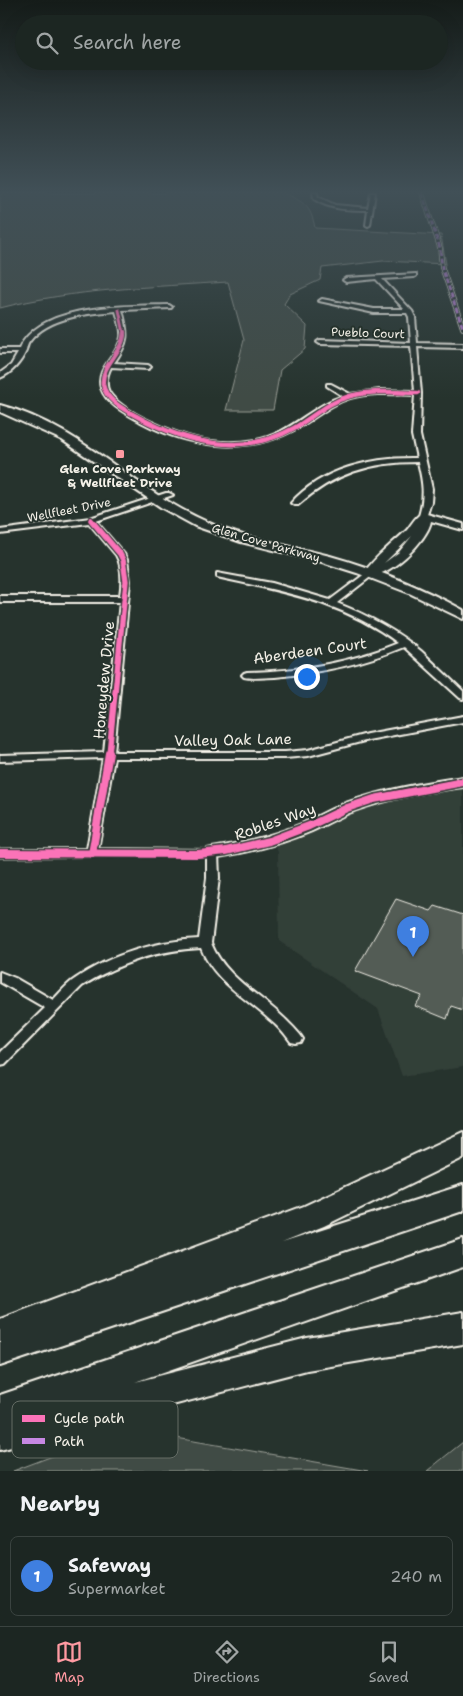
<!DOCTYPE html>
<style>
:root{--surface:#1c2622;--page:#29322f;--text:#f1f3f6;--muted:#a0a5a5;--line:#3a4340;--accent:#ff9aa2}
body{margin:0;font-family:"Shantell Sans",sans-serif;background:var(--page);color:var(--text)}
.you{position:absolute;left:306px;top:676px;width:18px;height:18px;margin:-12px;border:4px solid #fff;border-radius:50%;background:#1a73e8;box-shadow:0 0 0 8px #1a73e833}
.badge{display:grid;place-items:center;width:32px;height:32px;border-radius:50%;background:var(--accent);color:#fff;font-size:16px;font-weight:700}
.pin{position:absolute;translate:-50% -41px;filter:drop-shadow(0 1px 2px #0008)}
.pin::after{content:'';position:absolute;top:26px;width:18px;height:15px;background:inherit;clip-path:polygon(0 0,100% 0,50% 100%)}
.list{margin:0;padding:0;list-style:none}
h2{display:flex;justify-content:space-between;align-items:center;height:65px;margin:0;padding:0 20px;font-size:21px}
h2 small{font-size:16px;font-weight:400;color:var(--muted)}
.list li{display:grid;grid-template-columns:32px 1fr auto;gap:15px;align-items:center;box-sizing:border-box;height:80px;margin:0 10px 10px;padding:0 10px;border:1px solid var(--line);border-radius:8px}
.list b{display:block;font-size:19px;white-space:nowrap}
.list p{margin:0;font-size:16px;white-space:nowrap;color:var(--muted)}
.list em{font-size:16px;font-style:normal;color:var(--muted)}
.icon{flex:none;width:28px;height:28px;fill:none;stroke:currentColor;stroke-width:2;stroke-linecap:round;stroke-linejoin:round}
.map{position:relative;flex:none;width:463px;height:1471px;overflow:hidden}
.search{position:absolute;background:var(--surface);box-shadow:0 5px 20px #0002;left:15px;right:15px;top:15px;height:55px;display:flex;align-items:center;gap:12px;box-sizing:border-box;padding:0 18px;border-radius:28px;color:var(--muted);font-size:19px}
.sheet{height:155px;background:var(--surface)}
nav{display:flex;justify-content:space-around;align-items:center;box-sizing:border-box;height:70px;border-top:1px solid var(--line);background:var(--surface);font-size:14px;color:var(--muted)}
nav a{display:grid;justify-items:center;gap:2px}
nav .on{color:var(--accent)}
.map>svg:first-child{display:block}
.built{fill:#333f39}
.green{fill:#414b45;stroke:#9a9e96}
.building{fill:#525c55;stroke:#f4f1e8}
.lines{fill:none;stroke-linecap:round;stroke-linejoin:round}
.pedestrian-casing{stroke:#f4f1e8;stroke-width:5.5}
.minor-casing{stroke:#f4f1e8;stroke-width:4}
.tertiary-casing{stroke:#f4f1e8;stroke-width:4}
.secondary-casing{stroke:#f4f1e8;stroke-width:4}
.motorway-casing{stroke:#f4f1e8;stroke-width:4}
.pedestrian{stroke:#26332d;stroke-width:4}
.minor{fill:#26332d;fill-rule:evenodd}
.tertiary{fill:#26332d;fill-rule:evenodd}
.secondary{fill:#26332d;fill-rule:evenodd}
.motorway{fill:#26332d;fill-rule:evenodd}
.quiet{stroke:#c787e3;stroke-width:2.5;stroke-dasharray:5 2.5;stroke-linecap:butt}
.cycleway-far3-casing{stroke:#26332d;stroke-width:5}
.cycleway-far2-casing{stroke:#26332d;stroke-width:6}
.cycleway-far1-casing{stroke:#26332d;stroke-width:8}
.cycleway-casing{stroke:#26332d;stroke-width:11}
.cycleway-far3{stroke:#fb73b8;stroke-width:3}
.cycleway-far2{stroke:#fb73b8;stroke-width:4.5}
.cycleway-far1{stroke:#fb73b8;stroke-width:5.5}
.cycleway{stroke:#fb73b8;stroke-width:8}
.poi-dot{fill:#ff9aa2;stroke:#26332d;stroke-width:2}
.labels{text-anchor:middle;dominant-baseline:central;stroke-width:4;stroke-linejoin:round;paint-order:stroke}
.far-street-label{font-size:12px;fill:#f4f1e8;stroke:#26332d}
.far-poi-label{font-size:12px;font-weight:bold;fill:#f4f1e8;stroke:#26332d}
.street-label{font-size:15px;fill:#f4f1e8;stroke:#26332d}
.key{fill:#26332d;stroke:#646c65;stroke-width:1}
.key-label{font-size:14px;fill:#f4f1e8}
</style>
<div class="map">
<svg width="463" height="1471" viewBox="0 0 463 1471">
<rect width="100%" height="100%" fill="#26332d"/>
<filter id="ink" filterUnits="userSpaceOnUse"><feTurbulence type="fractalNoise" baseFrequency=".02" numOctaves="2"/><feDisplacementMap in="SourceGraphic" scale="10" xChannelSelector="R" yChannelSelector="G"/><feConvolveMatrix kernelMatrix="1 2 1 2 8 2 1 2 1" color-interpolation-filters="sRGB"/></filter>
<g filter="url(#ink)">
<!-- built -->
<path class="built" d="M463 785V1067L402 1076 378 1009 279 941 278 852 274 844 348 814 431 788Z"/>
<!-- green -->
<path class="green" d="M0 193H284C304 202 311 206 315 228L441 235 446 264 383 261 322 268 320 280 290 294 284 304 307 326 305 349 280 370 273 410H226L244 340 228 282C152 287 74 289 0 308Z
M124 1429 368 1471H13Z
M463 1442V1471H427Z"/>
<!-- building -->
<path class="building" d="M396 899 431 911 435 906 463 915V1010L451 1006 447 1019 415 1006 422 996 355 971Z"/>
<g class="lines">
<defs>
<path id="pedestrian" d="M422 193 440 248 442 268 463 328"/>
<path id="minor" d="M313 193H317L318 197 335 205 368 208 371 193H375L370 225 368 226 366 225 368 210C349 210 330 210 314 199Z
M416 274V276L414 277 382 279 412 311 415 317 417 343 463 344V348L417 347 421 393 420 435 432 489 431 502 426 518H420L419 516C425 495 423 483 418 462 371 462 334 473 298 505H295L291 503C322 468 373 457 417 458L412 435 415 395C393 394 371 392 350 398 329 404 314 420 294 430 246 456 188 447 141 422 127 414 107 405 101 388 95 368 119 355 121 337 122 328 118 319 116 311 90 313 48 317 30 341 27 344 27 348 26 351 21 362 12 373 0 378V373L11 365 18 353H0V349H19C40 303 126 306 169 305L172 307 171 308 122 310C129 335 129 342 114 363L148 365 151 367 148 369 111 367C107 375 105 384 109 392 121 412 176 434 199 439 217 443 237 443 256 440 292 433 311 406 343 396L327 386V384H331L350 394 379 390 415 391 411 346 320 344 317 342 320 340 411 343 409 317 407 313H374L319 301 322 299 374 309H404L376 279 346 282 343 280 346 278Z
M166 493H169L173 495 96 521 124 554 127 560 130 581 114 752H285L308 750 367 734 463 716V722L368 740 308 756 285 758H114L98 849 216 850 218 853 219 878 211 943C226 980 264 996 290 1024 295 1029 299 1033 303 1039L301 1043 296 1044 291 1043C285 1035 278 1026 270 1020 245 997 214 981 201 948 157 950 119 963 82 986L5 1064 0 1065V1052L45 1008 0 982V972L15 978 53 1000C60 993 67 984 75 979 111 954 156 941 199 939L207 878V857H0V849H87L103 758 0 761V755L104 752 120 602H0V596H120C122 583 123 567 116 555L89 523 0 534V530L90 518Z
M370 570 374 573 373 575 337 603C367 615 396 630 421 651 435 664 449 678 463 691V699L460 698 404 647C363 664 319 673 275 677 265 677 253 679 244 677L242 675 244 673 247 672C299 671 350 663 398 643 342 601 283 592 217 577V573L272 583 330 600Z"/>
<path id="tertiary" d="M423 513 463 524V530L431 521C428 540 387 581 366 575L364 573C376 556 392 544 407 530 412 524 416 515 423 513ZM412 536 399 552 384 563Z
M463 777V787C426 792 389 798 354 811 339 816 326 825 312 831 280 845 246 853 212 858L207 857 204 853 207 849 212 848C243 843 272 836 301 824 315 818 328 810 343 804 381 790 423 783 463 777Z"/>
<path id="secondary" d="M0 405C78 425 132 488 203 520 243 539 288 545 330 556 376 569 421 587 463 610V619L409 593 357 573 322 562 241 542 195 526 162 508 62 440 0 412Z"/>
<path id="motorway" d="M463 1132V1158L324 1226 281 1243 463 1185V1211L0 1366V1319L304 1206Z
M463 1239V1267L135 1382 307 1338 463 1312V1344L307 1370 0 1450V1395Z"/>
</defs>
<!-- pedestrian casing -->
<use href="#pedestrian" class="pedestrian-casing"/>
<!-- minor casing -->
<use href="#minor" class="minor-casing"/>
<!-- tertiary casing -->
<use href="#tertiary" class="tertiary-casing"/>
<!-- secondary casing -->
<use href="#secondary" class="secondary-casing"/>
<!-- motorway casing -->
<use href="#motorway" class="motorway-casing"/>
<!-- pedestrian -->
<use href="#pedestrian" class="pedestrian"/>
<!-- minor -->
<use href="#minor" class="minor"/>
<!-- tertiary -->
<use href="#tertiary" class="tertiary"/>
<!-- secondary -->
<use href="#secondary" class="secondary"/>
<!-- motorway -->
<use href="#motorway" class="motorway"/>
<!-- quiet -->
<path class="quiet" d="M422 193 440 248 442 268 463 328"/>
<defs>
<path id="cycleway-far3" d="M119 310 124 333"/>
<path id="cycleway-far2" d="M124 332C124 352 101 364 103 384 105 400 125 410 138 417 186 443 243 457 294 428 313 417 328 402 350 396 372 390 395 392 418 393"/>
<path id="cycleway-far1" d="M91 520 120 554 123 560 126 581 109 754"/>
<path id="cycleway" d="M0 853 198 854 226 851 269 841 309 826 347 808 374 799 463 782
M92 854 109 753"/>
</defs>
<!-- cycleway-far3 casing -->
<use href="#cycleway-far3" class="cycleway-far3-casing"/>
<!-- cycleway-far2 casing -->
<use href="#cycleway-far2" class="cycleway-far2-casing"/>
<!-- cycleway-far1 casing -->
<use href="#cycleway-far1" class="cycleway-far1-casing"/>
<!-- cycleway casing -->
<use href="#cycleway" class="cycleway-casing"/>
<!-- cycleway-far3 -->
<use href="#cycleway-far3" class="cycleway-far3"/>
<!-- cycleway-far2 -->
<use href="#cycleway-far2" class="cycleway-far2"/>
<!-- cycleway-far1 -->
<use href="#cycleway-far1" class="cycleway-far1"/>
<!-- cycleway -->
<use href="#cycleway" class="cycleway"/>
</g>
</g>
<!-- sky -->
<linearGradient id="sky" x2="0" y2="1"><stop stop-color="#151c19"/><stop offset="0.48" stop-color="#415057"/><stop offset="1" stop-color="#415057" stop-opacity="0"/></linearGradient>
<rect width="463" height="399" fill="url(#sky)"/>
<!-- markers -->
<rect class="poi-dot" x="115" y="449" width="10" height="10" rx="2.5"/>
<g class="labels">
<!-- far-street labels -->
<g class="far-street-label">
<text transform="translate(368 333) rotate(2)">Pueblo Court</text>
<text transform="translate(69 510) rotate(-11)">Wellfleet Drive</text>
<text transform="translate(266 543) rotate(16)">Glen Cove Parkway</text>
</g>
<!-- far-poi labels -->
<g class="far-poi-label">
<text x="120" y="469">Glen Cove Parkway<tspan x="120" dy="14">&amp; Wellfleet Drive</tspan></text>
</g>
<!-- street labels -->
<g class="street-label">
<text transform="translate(310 651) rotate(-8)">Aberdeen Court</text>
<text transform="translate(104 680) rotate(-85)">Honeydew Drive</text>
<text transform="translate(233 740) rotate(-1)">Valley Oak Lane</text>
<text transform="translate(275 822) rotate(-19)">Robles Way</text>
</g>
</g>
<!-- legend -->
<rect x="12" y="1401" width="166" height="57" rx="8" class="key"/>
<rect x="22" y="1415" width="23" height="7" fill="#fb73b8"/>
<rect x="22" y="1438" width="23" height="6" fill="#c787e3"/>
<g class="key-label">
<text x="54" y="1423">Cycle path</text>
<text x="54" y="1446">Path</text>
</g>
</svg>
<div class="you"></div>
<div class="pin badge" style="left:413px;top:957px;background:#3f7fe0">1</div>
<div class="search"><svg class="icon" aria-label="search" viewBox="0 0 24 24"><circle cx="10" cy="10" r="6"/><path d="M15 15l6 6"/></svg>Search here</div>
</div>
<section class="sheet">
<h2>Nearby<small></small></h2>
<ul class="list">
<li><span class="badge" style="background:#3f7fe0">1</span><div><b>Safeway</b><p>Supermarket</p></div><em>240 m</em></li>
</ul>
</section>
<nav>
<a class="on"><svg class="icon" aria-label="map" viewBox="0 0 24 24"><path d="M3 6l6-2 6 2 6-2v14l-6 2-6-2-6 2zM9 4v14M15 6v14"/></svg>Map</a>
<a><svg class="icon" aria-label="directions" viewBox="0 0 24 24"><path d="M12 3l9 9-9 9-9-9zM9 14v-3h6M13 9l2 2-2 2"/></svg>Directions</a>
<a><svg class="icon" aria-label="saved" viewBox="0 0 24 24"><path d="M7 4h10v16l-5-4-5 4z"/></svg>Saved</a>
</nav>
